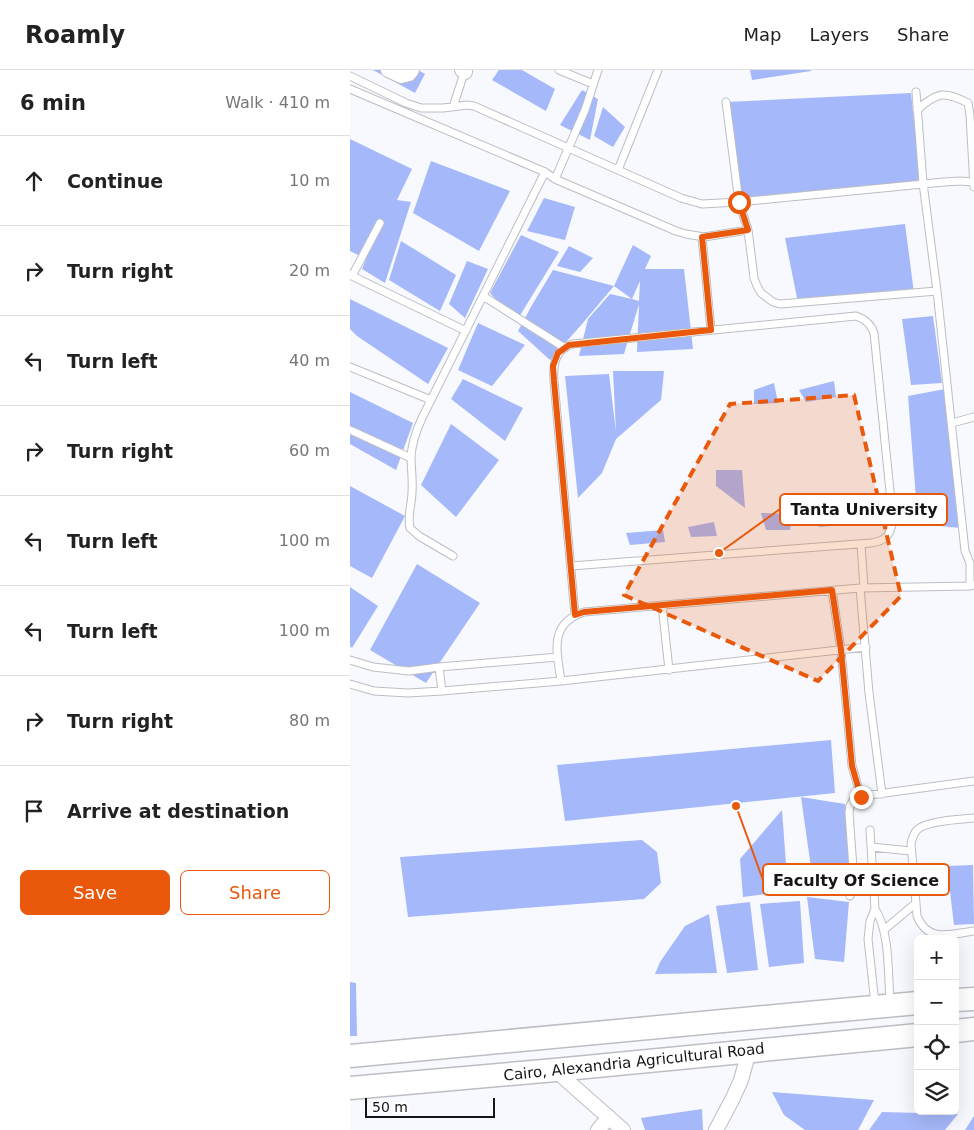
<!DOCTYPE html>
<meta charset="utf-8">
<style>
:root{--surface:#fff;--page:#f2f2f2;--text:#222;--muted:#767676;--line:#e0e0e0;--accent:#ea580c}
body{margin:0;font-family:"DejaVu Sans",sans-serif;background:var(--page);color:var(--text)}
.controls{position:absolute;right:15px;bottom:15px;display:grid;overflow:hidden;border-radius:8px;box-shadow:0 5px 20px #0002}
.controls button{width:45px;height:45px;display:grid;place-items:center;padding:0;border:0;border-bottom:1px solid var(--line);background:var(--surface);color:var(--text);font:25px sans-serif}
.scale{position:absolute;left:15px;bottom:12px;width:130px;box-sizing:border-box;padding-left:5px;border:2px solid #141517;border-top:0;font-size:14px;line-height:18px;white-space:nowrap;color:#141517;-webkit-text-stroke:4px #fff;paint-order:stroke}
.stop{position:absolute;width:15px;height:15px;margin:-11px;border:4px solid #ea580c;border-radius:50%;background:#fff}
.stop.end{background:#ea580c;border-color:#fff;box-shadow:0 1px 5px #0008}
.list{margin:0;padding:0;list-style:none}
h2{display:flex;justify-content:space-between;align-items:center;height:65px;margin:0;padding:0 20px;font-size:21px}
h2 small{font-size:16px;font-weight:400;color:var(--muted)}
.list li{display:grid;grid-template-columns:32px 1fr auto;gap:15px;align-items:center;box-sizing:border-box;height:90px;padding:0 20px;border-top:1px solid var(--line)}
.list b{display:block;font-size:19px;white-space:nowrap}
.list em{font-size:16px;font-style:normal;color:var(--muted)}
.actions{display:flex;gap:10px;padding:15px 20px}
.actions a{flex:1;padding:11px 0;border:1px solid var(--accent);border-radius:8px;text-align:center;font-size:18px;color:var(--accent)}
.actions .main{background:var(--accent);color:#fff}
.icon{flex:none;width:28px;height:28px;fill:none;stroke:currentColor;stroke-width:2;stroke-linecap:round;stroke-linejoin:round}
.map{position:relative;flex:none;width:624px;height:1060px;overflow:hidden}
header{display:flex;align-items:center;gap:30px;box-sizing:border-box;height:70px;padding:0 25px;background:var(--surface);border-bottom:1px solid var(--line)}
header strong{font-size:24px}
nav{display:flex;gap:28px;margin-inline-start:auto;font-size:18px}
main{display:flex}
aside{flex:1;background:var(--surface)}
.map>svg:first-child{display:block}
.building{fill:#a5b8f9;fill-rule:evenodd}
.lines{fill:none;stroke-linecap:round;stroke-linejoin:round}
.service-casing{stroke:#bcbec3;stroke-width:9}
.minor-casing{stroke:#bcbec3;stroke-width:16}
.trunk-casing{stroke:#bcbec3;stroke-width:25}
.service{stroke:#fff;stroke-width:7}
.minor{stroke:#fff;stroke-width:14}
.trunk{stroke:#fff;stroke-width:22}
.route{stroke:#ea580c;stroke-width:6}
.marked{fill:#e8590c;fill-opacity:0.2;stroke:#e8590c;stroke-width:4;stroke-dasharray:10 6;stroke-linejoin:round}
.labels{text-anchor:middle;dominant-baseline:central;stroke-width:4;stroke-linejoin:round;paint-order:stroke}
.street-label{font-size:15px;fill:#141517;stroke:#fff}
.leader{fill:none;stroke:#e8590c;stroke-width:2}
.callout-dot{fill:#e8590c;stroke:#fff;stroke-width:2}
.callout{fill:#fff;stroke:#e8590c;stroke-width:2}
.callout-label{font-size:16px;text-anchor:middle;font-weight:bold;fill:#141517}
</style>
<header>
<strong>Roamly</strong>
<nav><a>Map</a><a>Layers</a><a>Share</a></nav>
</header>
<main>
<aside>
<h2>6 min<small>Walk · 410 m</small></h2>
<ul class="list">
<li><svg class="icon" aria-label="ahead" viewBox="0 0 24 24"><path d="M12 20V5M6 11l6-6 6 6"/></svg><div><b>Continue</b></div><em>10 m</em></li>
<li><svg class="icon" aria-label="right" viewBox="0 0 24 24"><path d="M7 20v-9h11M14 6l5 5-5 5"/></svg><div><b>Turn right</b></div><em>20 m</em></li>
<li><svg class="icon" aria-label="left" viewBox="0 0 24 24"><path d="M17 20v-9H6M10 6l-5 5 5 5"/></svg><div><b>Turn left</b></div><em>40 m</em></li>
<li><svg class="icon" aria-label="right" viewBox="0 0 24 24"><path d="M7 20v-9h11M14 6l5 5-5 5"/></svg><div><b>Turn right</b></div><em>60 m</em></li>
<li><svg class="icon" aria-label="left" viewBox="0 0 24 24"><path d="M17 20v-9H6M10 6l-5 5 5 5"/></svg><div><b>Turn left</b></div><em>100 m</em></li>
<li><svg class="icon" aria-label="left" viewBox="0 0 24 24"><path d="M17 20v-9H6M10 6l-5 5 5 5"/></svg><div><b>Turn left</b></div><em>100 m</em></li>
<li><svg class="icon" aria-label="right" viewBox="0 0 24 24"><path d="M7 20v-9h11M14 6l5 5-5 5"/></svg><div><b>Turn right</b></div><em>80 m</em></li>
<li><svg class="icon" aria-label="arrive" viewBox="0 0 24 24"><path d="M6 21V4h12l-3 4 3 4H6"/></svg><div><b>Arrive at destination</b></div></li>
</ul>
<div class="actions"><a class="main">Save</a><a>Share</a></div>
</aside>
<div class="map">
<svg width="624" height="1060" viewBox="0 0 624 1060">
<rect width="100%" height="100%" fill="#f7f9ff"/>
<!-- building -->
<path class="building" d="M23 0H68L75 4 65 23Z
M149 0H172L205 19 196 41 142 10Z
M400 0H461V1L402 10Z
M232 20 248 29 240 70 210 55Z
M561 23 571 113 389 132 376 32Z
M253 37 275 57 263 77 244 66Z
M0 69 62 99 47 130 61 132 35 213 12 199 16 189 0 181Z
M81 91 160 121 129 181 63 143Z
M194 128 225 137 215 170 177 161Z
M555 154 564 223 448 233 435 168Z
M171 165 209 182 166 252 140 223Z
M51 171 106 205 90 241 39 210Z
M283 175 301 186 295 199H334L343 279 287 282 289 234 274 284 229 286 238 249 260 224 282 229 264 216ZM290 211 289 231 282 229Z
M219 176 243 188 230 202 207 196Z
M117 191 138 199 115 248 99 234Z
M203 200 264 216 232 254 200 290 168 261 182 235Z
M0 229 98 278 78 314 7 266 0 259Z
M583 246 592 313 561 315 552 249Z
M128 253 175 275 142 316 108 300Z
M263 301H314L311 330 266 369 252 403 228 428 215 306 259 304 266 362Z
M113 309 173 338 155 371 101 329Z
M484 311 486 327 456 332 449 320Z
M424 313 428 333 404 334V320Z
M595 319 611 458 568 454 558 326Z
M0 322 63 353 46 400 0 374Z
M101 354 149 390 106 447 71 415Z
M366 400H392L395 438 366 416Z
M0 416 55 446 22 508 0 496Z
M468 438 497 441 493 455 469 457Z
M411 443 443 444 440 460H416Z
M364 452 367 466 341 467 338 457Z
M313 460 315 472 280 475 276 463Z
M67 494 130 533 76 613 20 580Z
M0 517 28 536 2 578 0 576Z
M481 670 485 723 215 751 207 695Z
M451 727 495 734 509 813 464 819Z
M432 740 438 821 393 827 390 789Z
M292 770 307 782 311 813 294 829 58 847 50 787Z
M623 795 624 854 604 855 597 796Z
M457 827 499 832 494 892 465 889Z
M450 831 454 893 419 897 410 834Z
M400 832 408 900 377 903 366 836Z
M359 844 367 903 305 904 310 892 335 856Z
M0 912 6 913 7 966H0Z
M422 1022 524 1030 508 1060H455L434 1045Z
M352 1039 353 1060H295L291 1048Z
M532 1042 608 1044 595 1060H519Z
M624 1046V1060H615Z"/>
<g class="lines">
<defs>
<path id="service" d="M209 0 243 14
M0 6 56 33 71 38H93L117 35 124 36 331 128 352 134 389 132 594 112 610 111 623 112
M0 19 195 102 205 109 326 161 336 164 354 167 398 160
M566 22 573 113 587 221 615 481 620 493V516
M376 32 389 132 398 160 404 208 407 216 411 223 423 232 430 234 587 221
M103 37 115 0
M567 40C587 22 594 21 618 33L620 45 624 117
M268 100 308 0
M205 109 235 40 248 0
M352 167 361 260
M0 205 116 261
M2 206 30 153
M133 226 215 278
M0 297 81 330
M602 353 624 347
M0 360 61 388
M511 474 514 518
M103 486 69 466 60 458C57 446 62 434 62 422 63 410 61 398 61 386 62 373 66 361 72 348L195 102
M221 496 521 473C536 471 540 465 543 451L524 263C521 254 515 249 506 246L232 273C229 274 223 273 220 275 204 281 203 297 204 311L225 545
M510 518 519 623 532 724
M482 521 491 580 502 696 511 727
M312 535 319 600
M0 590 23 597 59 601 89 597 208 587
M89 597 92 621
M211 611C207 582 198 554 234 542L510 518 620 516 624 515
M0 614 24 621 58 623 92 621 211 611 516 577
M624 748C611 749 575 751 567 760 563 764 562 769 561 774L567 846C578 873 600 864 624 861
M520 760 525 839C540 861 538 905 540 932
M521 777 561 781
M500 826 504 816V811L499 743 500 736 505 727 624 711
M535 859 566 833
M525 934 518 869 520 851 525 839"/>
<path id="minor" d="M38 0 51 6 59 4 62 0
M112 0 115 2
M205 1000 273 1060
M248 1060 259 1047
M366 1060 383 1028 391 1010 399 981"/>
<path id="trunk" d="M605 930 624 929
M605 961 624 959
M0 986 469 942 568 933
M0 1018 205 1000 568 965"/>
</defs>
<!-- service casing -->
<use href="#service" class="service-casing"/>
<!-- minor casing -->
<use href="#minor" class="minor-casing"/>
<!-- trunk casing -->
<use href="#trunk" class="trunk-casing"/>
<!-- service -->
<use href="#service" class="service"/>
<!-- minor -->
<use href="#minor" class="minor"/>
<!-- trunk -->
<use href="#trunk" class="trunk"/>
</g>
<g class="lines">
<!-- route -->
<path class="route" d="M389 132 398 160 352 167 361 260 219 275 208 283 203 296 204 311 225 545 234 542 482 520 491 580 502 696 511 727"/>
</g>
<!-- marked area -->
<path class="marked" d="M504 325 551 526 468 611 274 525 380 334Z"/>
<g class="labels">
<!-- street labels -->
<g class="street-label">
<text transform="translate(284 992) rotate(-6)">Cairo, Alexandria Agricultural Road</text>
</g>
</g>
<!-- callouts -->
<path class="leader" d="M369 483L430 439M386 736L413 810"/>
<g class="callout-dot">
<circle cx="369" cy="483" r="5"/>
<circle cx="386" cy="736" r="5"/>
</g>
<g class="callout">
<rect x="430" y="424" width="167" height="31" rx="5"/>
<rect x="413" y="794" width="186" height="31" rx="5"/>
</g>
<g class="callout-label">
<text x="514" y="445">Tanta University</text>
<text x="506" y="816">Faculty Of Science</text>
</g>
</svg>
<div class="controls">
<button>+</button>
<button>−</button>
<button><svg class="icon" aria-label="locate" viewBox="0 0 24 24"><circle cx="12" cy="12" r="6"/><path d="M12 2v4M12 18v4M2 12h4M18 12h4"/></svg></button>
<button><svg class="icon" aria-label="layers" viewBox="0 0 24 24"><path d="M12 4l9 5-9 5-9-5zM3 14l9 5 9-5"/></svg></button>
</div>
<div class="scale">50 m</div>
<div class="stop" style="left:389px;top:132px"></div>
<div class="stop end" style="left:511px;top:727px"></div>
</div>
</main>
